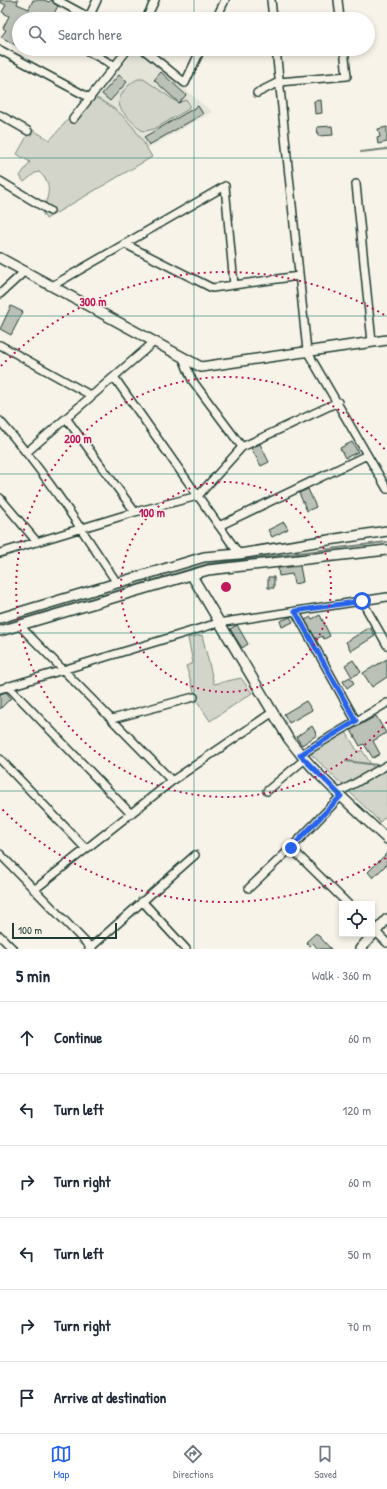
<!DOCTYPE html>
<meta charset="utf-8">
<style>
:root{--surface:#fff;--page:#f6f6f7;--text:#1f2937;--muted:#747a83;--line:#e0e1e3;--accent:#2563eb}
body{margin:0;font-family:"Patrick Hand",sans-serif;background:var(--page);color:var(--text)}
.controls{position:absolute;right:12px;bottom:12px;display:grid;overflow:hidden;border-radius:0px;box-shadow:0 2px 6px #0003}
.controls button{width:36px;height:36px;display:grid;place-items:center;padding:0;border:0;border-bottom:1px solid var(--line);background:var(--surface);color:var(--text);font:20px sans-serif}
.scale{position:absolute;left:12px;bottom:10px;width:105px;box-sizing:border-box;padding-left:4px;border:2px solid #1f3d34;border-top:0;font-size:11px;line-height:14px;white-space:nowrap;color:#1f3d34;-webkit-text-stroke:3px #f7f3e8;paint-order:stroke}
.stop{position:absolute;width:12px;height:12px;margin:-9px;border:3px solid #2563eb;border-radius:50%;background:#fff}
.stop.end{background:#2563eb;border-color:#fff;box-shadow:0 1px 4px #0008}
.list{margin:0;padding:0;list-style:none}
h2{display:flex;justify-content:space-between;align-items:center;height:52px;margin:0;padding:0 16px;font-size:17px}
h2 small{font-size:13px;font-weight:400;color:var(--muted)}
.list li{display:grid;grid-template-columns:26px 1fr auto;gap:12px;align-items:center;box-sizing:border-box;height:72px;padding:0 16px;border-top:1px solid var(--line)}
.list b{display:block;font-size:15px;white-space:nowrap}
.list em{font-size:13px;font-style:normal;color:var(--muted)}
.icon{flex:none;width:22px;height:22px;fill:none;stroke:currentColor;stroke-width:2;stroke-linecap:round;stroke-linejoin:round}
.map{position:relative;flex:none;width:387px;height:949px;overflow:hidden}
.search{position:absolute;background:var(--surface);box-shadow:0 2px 6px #0003;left:12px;right:12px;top:12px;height:44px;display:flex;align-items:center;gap:10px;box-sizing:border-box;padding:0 14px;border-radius:22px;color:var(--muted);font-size:15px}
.sheet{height:484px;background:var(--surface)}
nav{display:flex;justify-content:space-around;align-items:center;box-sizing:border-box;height:56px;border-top:1px solid var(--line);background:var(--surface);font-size:11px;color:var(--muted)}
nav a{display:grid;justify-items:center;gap:2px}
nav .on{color:var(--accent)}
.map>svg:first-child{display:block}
.built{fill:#e5e4d9}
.green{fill:#d3d5ca;stroke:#79897f}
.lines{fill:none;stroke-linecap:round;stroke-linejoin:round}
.stream{stroke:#6f8077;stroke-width:2}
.building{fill:#bbc1b6;stroke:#1f3d34}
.minor-casing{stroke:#1f3d34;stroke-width:10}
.tertiary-casing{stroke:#1f3d34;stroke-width:12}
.minor{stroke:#f7f3e8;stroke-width:7}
.tertiary{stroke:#f7f3e8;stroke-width:9}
.route{stroke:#2563eb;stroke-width:5}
.grid{fill:none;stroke:#0f766e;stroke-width:1;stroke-opacity:0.55}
.ring{fill:none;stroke:#c2185b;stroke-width:2;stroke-dasharray:2 4}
.centre{fill:#c2185b;stroke:#f7f3e8;stroke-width:2}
.ring-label{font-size:12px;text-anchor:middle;font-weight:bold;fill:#c2185b;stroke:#f7f3e8;stroke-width:3;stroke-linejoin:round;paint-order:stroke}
</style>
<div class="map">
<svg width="387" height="949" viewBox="0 0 387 949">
<rect width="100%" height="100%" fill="#f7f3e8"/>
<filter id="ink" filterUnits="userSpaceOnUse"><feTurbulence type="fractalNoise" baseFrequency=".025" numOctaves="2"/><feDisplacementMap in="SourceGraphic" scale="8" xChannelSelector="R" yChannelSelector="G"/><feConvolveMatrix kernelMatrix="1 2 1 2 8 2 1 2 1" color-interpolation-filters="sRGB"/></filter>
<g filter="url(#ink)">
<!-- built -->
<path class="built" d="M137 49 212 112 145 150 96 95Z"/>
<!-- green -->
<path class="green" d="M138 79H143L148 82 178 103 186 100 189 103V107L187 110 154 129 145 131 141 130C136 125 122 113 120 107 116 96 129 83 138 79Z
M95 97C125 113 135 127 152 157L46 219 42 212C48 196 54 185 39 172L35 173 24 182 20 176 30 162 17 154 31 129 50 140 71 116 87 106Z
M202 635 214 684 241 678 252 693 210 721 197 701 186 666 193 663 188 638Z
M346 732 358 752 362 750 378 775 387 770V815L380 822 310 753Z"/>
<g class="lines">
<!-- stream -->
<path class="stream" d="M361 152 387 149
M0 626 208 564 387 542
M346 761 377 765"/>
</g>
<!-- building -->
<path class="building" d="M0 0H18L17 4 29 9 33 0H44L49 2 51 0 58 6 51 19H19V47L1 37 6 30 3 28 9 16 2 12 6 5 0 2Z
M161 72 186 95 179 103 154 80Z
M119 75 127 82 110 101 102 94Z
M321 100 322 113 315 114 314 101Z
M198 106 203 114 149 145 144 137Z
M332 126 333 135 318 136 317 127Z
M387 127V142L378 144 377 138 380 137 378 129Z
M11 306 23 312 11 335 0 329Z
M352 442 358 452 345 458 340 448Z
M260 444 269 462 261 466 251 448Z
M308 489 316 507 307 511 299 493Z
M284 522 288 529 272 537 268 530Z
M300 566 303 582 294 584 292 574 279 576 278 568Z
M268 577H274V588H268Z
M320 615 330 636 324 639 322 636 316 639 305 620 311 617 312 619Z
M290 617 293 622 282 627 280 621Z
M237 625 248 644 242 648 230 629Z
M370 627 375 636 351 651 346 642Z
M387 659V677L372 687 363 673Z
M353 660 361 672 352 677 345 665Z
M350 677 354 683 347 688 343 681Z
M6 692 11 698 0 709V694Z
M306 701 312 710 289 723 284 714Z
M376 716 386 733 373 741 380 754 373 758 364 744 360 746 351 730Z
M312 726 317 735 302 745 296 737Z
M387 853V864L373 878 368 872Z
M316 933 331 949H318L313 943 310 946 306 942Z"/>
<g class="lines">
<defs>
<path id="minor" d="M57 0 92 19
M271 0 273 19
M338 0 340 19
M89 17 97 0
M146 19 155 0
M216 19 225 0
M84 49 115 66
M143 49 185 83 201 49
M276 49 307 351 387 489
M0 50 90 98
M257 93 279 82 347 76 344 49
M0 115 28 131
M73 119 128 49
M0 181 50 211
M356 184 372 342
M125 244 212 288 299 276
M52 286 225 186 234 285
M0 294 25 271
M0 345 92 396
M183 358 192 380 242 447
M114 377 239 554
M66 418 135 512
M0 421C44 471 80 527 117 583
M27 452 154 342
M0 498 37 542
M219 526 367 455
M0 553 135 512 198 496 242 447 338 402
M362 601 387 645
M295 611 356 721
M20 626 172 781
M8 686 131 814
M0 689 218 623 387 597
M112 719 194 697
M300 755 387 703
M0 759 86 849
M267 791 305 759
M338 793 387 765
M291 848 348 904
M0 854 92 949
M249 888 291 848 341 796
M34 890 172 781 273 712
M142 901 186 949
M372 928 387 943
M0 936 13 949
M89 949 195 855"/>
<path id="tertiary" d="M0 258 201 367 387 340
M192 576 288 738C316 776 353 807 387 839
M0 618 204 557 239 554 387 531
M0 631 208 570 387 550
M360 949 387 919"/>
</defs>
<!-- minor casing -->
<use href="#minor" class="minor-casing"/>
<!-- tertiary casing -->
<use href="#tertiary" class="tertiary-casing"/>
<!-- minor -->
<use href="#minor" class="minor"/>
<!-- tertiary -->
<use href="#tertiary" class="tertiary"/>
</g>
</g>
<g class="lines" filter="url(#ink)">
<!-- route -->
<path class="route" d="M291 848 341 796 300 755 356 721 295 611 362 601"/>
</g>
<!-- grid -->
<path class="grid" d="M194 0V19M194 49V949M0 158H387M0 316H387M0 474H387M0 633H387M0 791H387"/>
<!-- distance rings -->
<g class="ring">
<circle cx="226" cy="587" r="105"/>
<path d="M387 722A210 210 0 1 1 387 452"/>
<path d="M386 858A315 315 0 0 1 1 808M1 366A315 315 0 0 1 386 316"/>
</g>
<circle cx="226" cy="587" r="6" class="centre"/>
<g class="ring-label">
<text x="93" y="306">300 m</text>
<text x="78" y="443">200 m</text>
<text x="152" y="517">100 m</text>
</g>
</svg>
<div class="controls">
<button><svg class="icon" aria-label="locate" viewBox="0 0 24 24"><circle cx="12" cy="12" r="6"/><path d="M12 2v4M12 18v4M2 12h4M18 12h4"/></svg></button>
</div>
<div class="scale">100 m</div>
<div class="stop" style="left:362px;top:601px"></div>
<div class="stop end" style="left:291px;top:848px"></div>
<div class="search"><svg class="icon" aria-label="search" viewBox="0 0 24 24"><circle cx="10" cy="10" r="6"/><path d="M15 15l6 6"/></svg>Search here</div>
</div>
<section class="sheet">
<h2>5 min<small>Walk · 360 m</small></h2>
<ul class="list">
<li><svg class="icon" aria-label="ahead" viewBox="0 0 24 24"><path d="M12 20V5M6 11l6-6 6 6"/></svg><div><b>Continue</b></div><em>60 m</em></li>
<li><svg class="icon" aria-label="left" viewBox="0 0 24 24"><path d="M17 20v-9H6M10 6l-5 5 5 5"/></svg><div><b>Turn left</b></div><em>120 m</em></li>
<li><svg class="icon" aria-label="right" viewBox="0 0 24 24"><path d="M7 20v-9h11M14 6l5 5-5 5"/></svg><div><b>Turn right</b></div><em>60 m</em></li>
<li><svg class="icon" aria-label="left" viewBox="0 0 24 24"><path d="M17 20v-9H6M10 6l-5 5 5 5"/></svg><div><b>Turn left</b></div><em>50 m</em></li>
<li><svg class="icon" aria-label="right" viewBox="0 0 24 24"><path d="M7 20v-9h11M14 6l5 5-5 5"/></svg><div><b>Turn right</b></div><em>70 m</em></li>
<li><svg class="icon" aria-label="arrive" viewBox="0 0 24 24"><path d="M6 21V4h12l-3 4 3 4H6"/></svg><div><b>Arrive at destination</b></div></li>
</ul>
</section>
<nav>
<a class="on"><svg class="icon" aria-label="map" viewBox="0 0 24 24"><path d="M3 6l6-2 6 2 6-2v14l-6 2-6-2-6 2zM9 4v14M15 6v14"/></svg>Map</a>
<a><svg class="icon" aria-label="directions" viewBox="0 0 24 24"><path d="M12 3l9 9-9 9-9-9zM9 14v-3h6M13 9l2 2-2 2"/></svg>Directions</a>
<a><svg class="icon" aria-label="saved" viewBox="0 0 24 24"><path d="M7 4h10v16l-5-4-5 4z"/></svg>Saved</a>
</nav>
